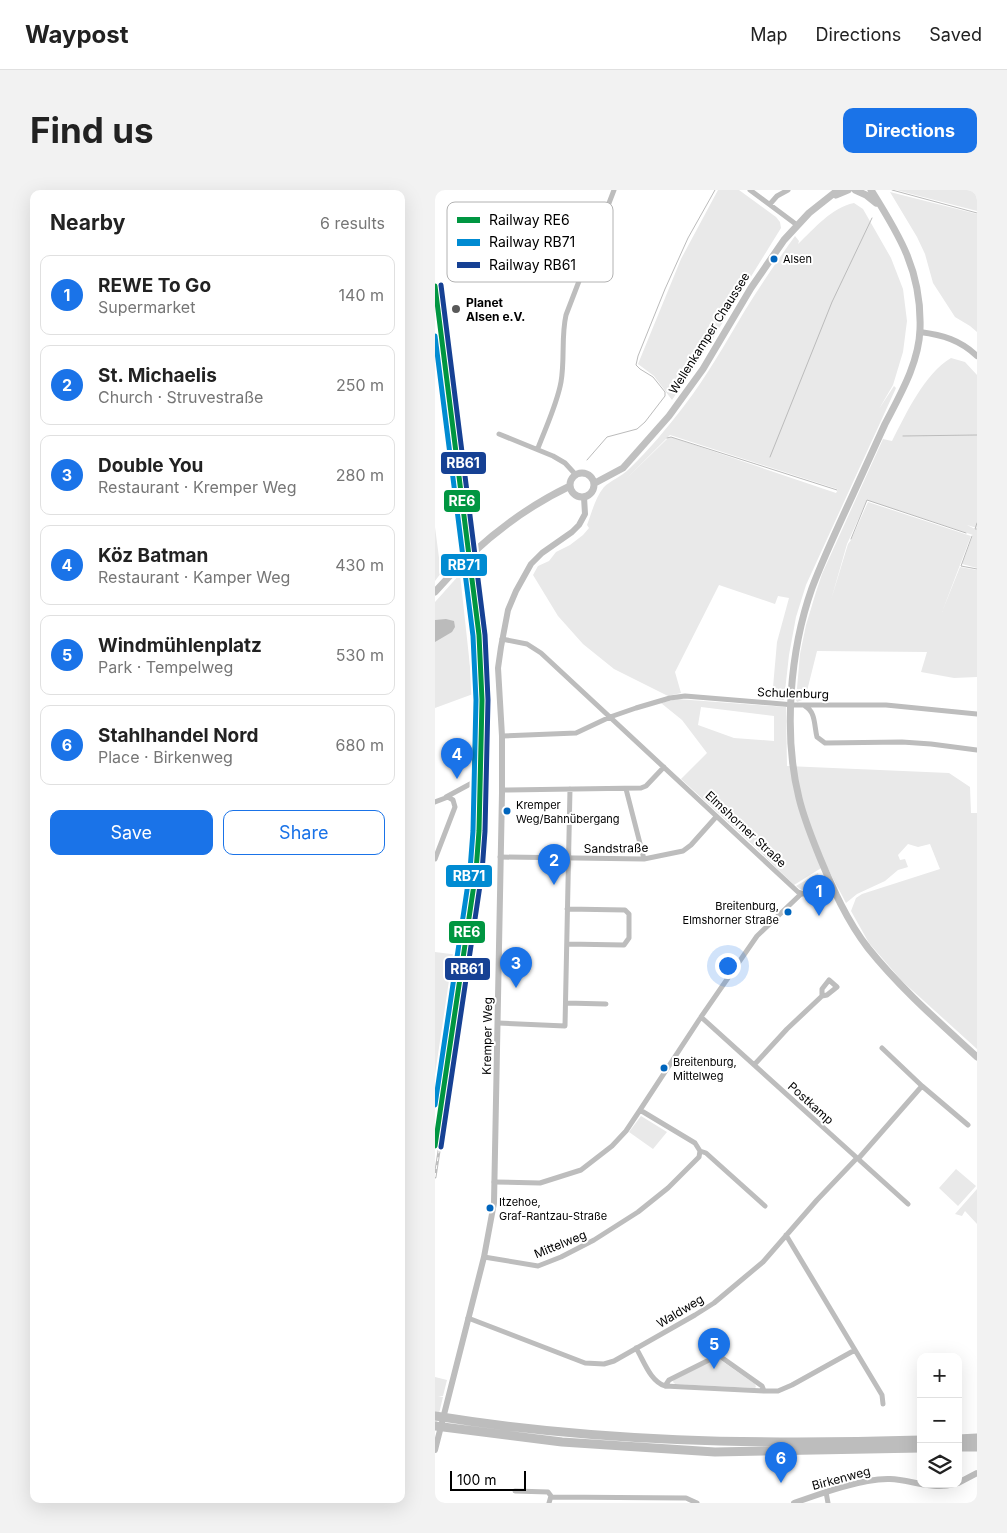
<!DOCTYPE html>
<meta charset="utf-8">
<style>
:root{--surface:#fff;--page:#f2f2f2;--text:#222;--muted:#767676;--line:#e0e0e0;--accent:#1a73e8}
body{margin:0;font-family:Inter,sans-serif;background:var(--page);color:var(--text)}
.controls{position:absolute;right:15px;bottom:15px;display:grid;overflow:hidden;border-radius:10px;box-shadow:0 5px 20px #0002}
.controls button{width:45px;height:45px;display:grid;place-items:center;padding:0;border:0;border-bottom:1px solid var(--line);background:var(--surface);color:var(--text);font:25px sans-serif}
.scale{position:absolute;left:15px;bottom:12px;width:76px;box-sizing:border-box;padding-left:5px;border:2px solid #000;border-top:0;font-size:14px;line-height:18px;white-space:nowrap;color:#000;-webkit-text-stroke:4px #fff;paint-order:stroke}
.you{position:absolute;left:292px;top:775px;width:18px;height:18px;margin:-12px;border:4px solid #fff;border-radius:50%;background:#1a73e8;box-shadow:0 0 0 8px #1a73e833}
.badge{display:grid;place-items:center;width:32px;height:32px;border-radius:50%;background:var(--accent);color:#fff;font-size:16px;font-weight:700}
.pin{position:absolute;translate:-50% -41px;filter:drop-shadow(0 1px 2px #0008)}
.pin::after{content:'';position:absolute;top:26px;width:18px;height:15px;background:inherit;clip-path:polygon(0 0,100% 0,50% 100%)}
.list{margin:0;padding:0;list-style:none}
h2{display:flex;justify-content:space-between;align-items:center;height:65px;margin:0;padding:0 20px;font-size:21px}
h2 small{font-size:16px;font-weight:400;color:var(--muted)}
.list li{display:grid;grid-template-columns:32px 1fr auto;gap:15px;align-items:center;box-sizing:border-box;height:80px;margin:0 10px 10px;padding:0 10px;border:1px solid var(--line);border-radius:10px}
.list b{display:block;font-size:19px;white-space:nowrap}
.list p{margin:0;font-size:16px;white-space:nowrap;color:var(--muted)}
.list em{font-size:16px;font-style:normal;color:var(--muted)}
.actions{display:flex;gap:10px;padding:15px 20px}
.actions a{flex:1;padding:11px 0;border:1px solid var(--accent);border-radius:10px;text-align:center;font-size:18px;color:var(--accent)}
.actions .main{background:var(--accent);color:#fff}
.icon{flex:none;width:28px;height:28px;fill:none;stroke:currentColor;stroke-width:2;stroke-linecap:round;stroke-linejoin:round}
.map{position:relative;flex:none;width:542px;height:1313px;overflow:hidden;border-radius:10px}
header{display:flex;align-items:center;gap:30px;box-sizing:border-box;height:70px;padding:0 25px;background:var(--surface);border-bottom:1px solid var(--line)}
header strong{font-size:24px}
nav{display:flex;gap:28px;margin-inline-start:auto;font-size:18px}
.intro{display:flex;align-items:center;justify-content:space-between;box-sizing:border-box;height:120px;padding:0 30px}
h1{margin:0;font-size:35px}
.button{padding:12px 22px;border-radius:10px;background:var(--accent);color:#fff;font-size:18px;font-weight:700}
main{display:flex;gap:30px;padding:0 30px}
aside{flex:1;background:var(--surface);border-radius:10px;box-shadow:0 5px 20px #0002}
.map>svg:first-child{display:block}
.green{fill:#e9e9e9;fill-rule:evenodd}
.water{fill:#bbb}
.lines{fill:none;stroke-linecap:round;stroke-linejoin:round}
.stream{stroke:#bbb;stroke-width:1}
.minor{stroke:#bdbdbd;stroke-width:5}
.tertiary{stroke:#bdbdbd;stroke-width:6}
.secondary{stroke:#c0c0c0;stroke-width:7}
.motorway{stroke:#bdbdbd;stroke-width:9}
.rail-casing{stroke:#bdbdbd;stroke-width:3}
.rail{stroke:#fff;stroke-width:1;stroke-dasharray:4;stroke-linecap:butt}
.rail-1-casing{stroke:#fff;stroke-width:9}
.rail-2-casing{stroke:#fff;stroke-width:9}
.rail-3-casing{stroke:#fff;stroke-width:9}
.rail-1{stroke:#009641;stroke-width:5}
.rail-2{stroke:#008bd2;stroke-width:5}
.rail-3{stroke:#164194;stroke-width:5}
.bus-dot{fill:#0065bd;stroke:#fff;stroke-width:2}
.poi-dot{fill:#595959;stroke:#fff;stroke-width:2}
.labels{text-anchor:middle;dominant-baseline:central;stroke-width:4;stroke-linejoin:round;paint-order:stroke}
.bus-label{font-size:11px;fill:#000;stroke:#fff;text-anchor:start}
.poi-label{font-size:12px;font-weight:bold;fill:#000;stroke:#fff;text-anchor:start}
.street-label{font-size:12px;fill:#000;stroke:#fff}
.key{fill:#fff;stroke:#b2b2b2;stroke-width:1}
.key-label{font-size:14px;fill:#000}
.line-badge{stroke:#fff;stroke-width:2}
.badge-label{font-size:14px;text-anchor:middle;font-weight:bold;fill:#fff}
</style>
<header>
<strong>Waypost</strong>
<nav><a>Map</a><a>Directions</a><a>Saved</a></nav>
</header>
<div class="intro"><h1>Find us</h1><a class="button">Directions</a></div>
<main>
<aside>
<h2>Nearby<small>6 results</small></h2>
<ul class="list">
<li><span class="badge">1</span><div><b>REWE To Go</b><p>Supermarket</p></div><em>140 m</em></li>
<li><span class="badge">2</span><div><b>St. Michaelis</b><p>Church · Struvestraße</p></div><em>250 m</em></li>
<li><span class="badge">3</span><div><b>Double You</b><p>Restaurant · Kremper Weg</p></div><em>280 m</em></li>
<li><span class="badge">4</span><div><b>Köz Batman</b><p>Restaurant · Kamper Weg</p></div><em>430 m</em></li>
<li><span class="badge">5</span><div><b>Windmühlenplatz</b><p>Park · Tempelweg</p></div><em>530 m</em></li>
<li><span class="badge">6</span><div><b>Stahlhandel Nord</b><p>Place · Birkenweg</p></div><em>680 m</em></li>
</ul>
<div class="actions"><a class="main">Save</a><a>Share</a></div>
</aside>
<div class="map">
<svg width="542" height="1313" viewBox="0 0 542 1313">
<rect width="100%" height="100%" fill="#fff"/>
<!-- green -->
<path class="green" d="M283 0H304L341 27 345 32 346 38 267 166 237 210 219 186 203 174 246 69Z
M460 0H542V21L461 0Z
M455 2 542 24V142L535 136 520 127 498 93 490 64 482 47Z
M419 13 428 19 456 68 468 99 472 131 468 162 458 195 444 219 459 196 461 198 371 395 361 427 354 465 349 510 339 509 338 497 342 452 354 408 343 406 340 414 284 395 240 482 246 503 233 506 179 479 148 454 123 426 98 385 103 376 114 371 121 362 135 355 148 345 154 338 152 335C157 322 160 308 169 297 175 291 187 286 194 279 214 260 232 238 249 216 272 186 290 154 309 122 325 96 342 71 360 46L364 51 363 54C380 38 396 18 419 13ZM235 245 402 299 403 300 401 303 236 247 233 248 191 289Z
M516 168 530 172 542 185V338L532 335 542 340V378L527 374 538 345 432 310 412 354 396 410 413 354 416 350 433 312 536 346 507 422 525 377 542 380V487L519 488 486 482 492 462 382 461 370 509 362 512 361 510 365 464 371 435 381 402 387 384 448 249 457 251C471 224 489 184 516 168Z
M0 337 6 383 0 391Z
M25 384 38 504 0 518V412Z
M242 509 351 517 352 576 514 583 535 597 536 623H542V859L467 791 434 753 416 721 421 708 427 704 505 679 495 654 483 657 473 654 463 665 465 670 470 669 473 677 463 680 450 691 422 704 411 713 391 675 359 695 318 655 246 589 272 563 247 530 226 513ZM266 517 339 526V551L299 548 263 535Z
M383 683 386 693C378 704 371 704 361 696Z
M0 762 24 765 3 889H0Z
M206 926 232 942 218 959 194 942Z
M521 979 541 996 523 1016 504 998Z
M542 999V1034L530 1021 527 1026 520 1024Z
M281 1168 284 1169 320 1194 321 1197 320 1198 240 1194 238 1192 239 1189Z
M0 1187 12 1190 8 1206H3L8 1207 0 1240Z"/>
<!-- water -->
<path class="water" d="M11 429 19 431 20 437 17 442 0 452V430Z"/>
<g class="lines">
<!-- stream -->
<path class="stream" d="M457 0 542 23
M468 246 542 245
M232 248 236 247 402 300
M335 267 397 112 437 28
M152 270 172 247 202 239 210 232 230 206V202L218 187 205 179 201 175 203 166 230 99 253 48 280 0
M542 333 540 339H542
M537 346 526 376 542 379
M416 349 432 310 531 343"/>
<!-- minor -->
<path class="minor" d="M315 0 362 35
M335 14 342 6 353 0
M64 244 118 266 130 273 141 285
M103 258C111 237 122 214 126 192 130 169 126 147 131 125L179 0
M67 449 92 454 106 463 363 702C375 708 386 703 397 697
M370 516C381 522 379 536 382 547L390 553 467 552 496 554 542 560
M67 546 141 543 175 527 201 518 235 508 250 506 359 515H451L542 524
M191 599 209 669
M67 600 206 598 211 596 229 577
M11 607 37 593
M0 612 13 607 18 610 20 617 0 669
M65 667 209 669 248 661 256 655 281 627
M132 754 189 755 194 748V724L190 720 132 719
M131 813 171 814
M266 827 473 1014
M63 833 130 836 135 599
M447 858 487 896 533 935
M319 875 352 839 387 806 392 805 402 797 394 790 387 799V806
M265 961 271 963 330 1016
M423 969 487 896
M59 992 105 993 146 980 177 956 191 941 205 920 266 827 322 746 366 704
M351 1045 447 1205 448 1214
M49 1067 103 1076 126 1067 159 1050 203 1022 233 998 264 967 265 961 260 953 205 920
M33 1128 150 1173 169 1174 179 1171 260 1125 279 1113 310 1087 328 1072 382 1010 422 968
M201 1158C209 1171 215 1191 230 1196L329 1201H343L357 1195 420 1160
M230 1196 234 1190 282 1166 286 1167 327 1196 329 1201
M80 1301 113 1302 116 1306 114 1313
M391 1302 393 1313
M116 1307 251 1308 262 1313"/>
<!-- tertiary -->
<path class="tertiary" d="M485 142C508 145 525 150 542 166
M0 1260 49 1067 59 1013 67 603V546L63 478 66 457 73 420 81 401 96 374 107 363 137 342 144 335 150 324 149 307
M523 1293 542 1283
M359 1313C384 1304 428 1288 455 1289 477 1290 497 1300 519 1294"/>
<!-- secondary -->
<path class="secondary" d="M420 0 431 5 441 13
M436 0C465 46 487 82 485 139 484 173 465 205 450 234 438 260 426 287 414 313 401 341 388 369 377 398 355 460 348 544 364 608 369 629 377 648 385 668 398 699 412 731 433 758 465 798 504 832 542 867
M401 5 413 0
M135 295a12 12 0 1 1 24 0a12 12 0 1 1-24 0Z
M160 293 188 278 234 226 268 179 316 98 349 50 374 23 403 0
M0 402C38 358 83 321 135 296"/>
<!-- motorway -->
<path class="motorway" d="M0 1226C161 1252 323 1255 486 1250
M0 1236 127 1252 280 1262 486 1258
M523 1249 542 1248
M523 1257H542"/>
<defs>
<path id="rail" d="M0 987 46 689 50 573 47 531"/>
</defs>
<!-- rail casing -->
<use href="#rail" class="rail-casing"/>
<!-- rail -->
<use href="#rail" class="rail"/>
<defs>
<path id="rail-1" d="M0 96 44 445 47 510 44 641 41 681 0 956"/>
<path id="rail-2" d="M0 146 38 446 41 510 38 641 35 680 0 915"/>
<path id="rail-3" d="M6 957 47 682 50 641 53 510 50 445 6 95"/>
</defs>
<!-- rail-1 casing -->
<use href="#rail-1" class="rail-1-casing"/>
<!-- rail-2 casing -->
<use href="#rail-2" class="rail-2-casing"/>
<!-- rail-3 casing -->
<use href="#rail-3" class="rail-3-casing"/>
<!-- rail-1 -->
<use href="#rail-1" class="rail-1"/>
<!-- rail-2 -->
<use href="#rail-2" class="rail-2"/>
<!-- rail-3 -->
<use href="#rail-3" class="rail-3"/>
</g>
<!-- markers -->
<g class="bus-dot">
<circle cx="339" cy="69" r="4.5"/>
<circle cx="72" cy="621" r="4.5"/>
<circle cx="353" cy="722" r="4.5"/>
<circle cx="229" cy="878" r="4.5"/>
<circle cx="55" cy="1018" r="4.5"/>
</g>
<circle class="poi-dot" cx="21" cy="119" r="5"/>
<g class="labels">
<!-- bus labels -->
<g class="bus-label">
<text x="348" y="69">Alsen</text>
<text x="81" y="615">Kremper<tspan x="81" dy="14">Weg/Bahnübergang</tspan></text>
<text x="344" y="716" text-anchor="end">Breitenburg,<tspan x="344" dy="14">Elmshorner Straße</tspan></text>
<text x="238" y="872">Breitenburg,<tspan x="238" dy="14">Mittelweg</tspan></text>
<text x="64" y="1012">Itzehoe,<tspan x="64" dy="14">Graf-Rantzau-Straße</tspan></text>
</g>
<!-- poi labels -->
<g class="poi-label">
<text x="31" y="112">Planet<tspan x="31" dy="14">Alsen e.V.</tspan></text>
</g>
<!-- street labels -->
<g class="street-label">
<text transform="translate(274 143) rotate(-58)">Wellenkamper Chaussee</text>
<text transform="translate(358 503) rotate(2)">Schulenburg</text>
<text transform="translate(311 639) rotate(43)">Elmshorner Straße</text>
<text transform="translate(181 658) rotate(-1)">Sandstraße</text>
<text transform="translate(52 846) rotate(-89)">Kremper Weg</text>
<text transform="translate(376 913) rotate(42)">Postkamp</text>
<text transform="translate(125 1054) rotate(-22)">Mittelweg</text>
<text transform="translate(245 1121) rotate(-31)">Waldweg</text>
<text transform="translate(406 1288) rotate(-15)">Birkenweg</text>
</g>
</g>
<!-- legend -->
<rect x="12" y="12" width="166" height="80" rx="8" class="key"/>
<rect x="22" y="27" width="23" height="6" fill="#009641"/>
<rect x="22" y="49" width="23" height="7" fill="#008bd2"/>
<rect x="22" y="72" width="23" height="6" fill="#164194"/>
<g class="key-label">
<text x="54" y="35">Railway RE6</text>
<text x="54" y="57">Railway RB71</text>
<text x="54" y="80">Railway RB61</text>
</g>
<g class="line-badge">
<rect x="5" y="261" width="47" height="24" rx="5" fill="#164194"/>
<rect x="8" y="299" width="38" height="24" rx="5" fill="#009641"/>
<rect x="5" y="363" width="48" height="24" rx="5" fill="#008bd2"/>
<rect x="10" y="674" width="48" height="24" rx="5" fill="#008bd2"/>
<rect x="13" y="730" width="38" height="24" rx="5" fill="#009641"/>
<rect x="9" y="767" width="47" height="24" rx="5" fill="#164194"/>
</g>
<g class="badge-label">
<text x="28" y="278">RB61</text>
<text x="27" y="316">RE6</text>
<text x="29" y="380">RB71</text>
<text x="34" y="691">RB71</text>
<text x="32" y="747">RE6</text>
<text x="32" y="784">RB61</text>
</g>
</svg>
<div class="controls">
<button>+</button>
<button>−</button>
<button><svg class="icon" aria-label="layers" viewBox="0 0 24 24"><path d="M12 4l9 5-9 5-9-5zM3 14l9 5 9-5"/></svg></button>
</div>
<div class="scale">100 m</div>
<div class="you"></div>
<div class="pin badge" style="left:384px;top:726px">1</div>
<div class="pin badge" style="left:119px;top:695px">2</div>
<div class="pin badge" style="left:81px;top:798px">3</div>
<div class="pin badge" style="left:22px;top:589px">4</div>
<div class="pin badge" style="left:279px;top:1179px">5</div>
<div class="pin badge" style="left:346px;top:1293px">6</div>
</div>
</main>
